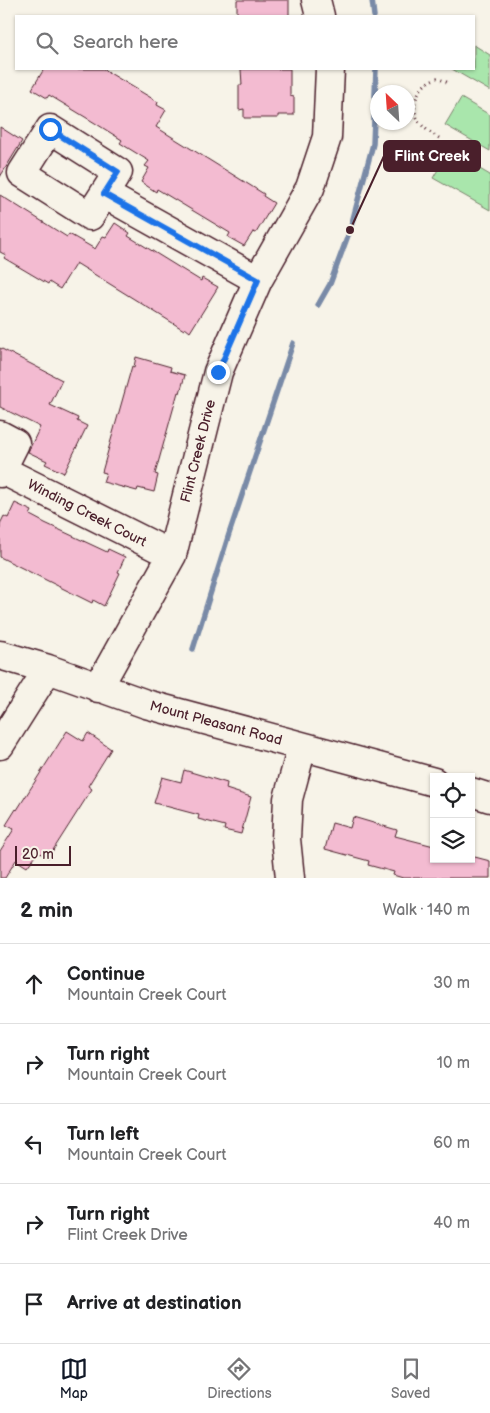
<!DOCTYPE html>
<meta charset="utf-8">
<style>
:root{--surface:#fff;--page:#f6f6f6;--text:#202124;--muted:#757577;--line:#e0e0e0;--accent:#111827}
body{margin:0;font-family:"Balsamiq Sans",sans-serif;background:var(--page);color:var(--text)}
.controls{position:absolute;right:15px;bottom:15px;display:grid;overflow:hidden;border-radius:0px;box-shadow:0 1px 4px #0004}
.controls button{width:45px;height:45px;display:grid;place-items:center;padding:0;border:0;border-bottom:1px solid var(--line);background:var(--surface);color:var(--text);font:25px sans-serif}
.compass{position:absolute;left:370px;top:85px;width:45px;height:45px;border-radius:50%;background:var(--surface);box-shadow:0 1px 4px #0004;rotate:335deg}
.scale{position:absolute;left:15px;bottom:12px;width:56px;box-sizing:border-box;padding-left:5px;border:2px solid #4a1f2b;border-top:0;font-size:14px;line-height:18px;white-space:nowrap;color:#4a1f2b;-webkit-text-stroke:4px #f7f3e8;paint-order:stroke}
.stop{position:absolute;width:15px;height:15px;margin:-11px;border:4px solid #1a73e8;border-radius:50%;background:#fff}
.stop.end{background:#1a73e8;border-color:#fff;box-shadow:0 1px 5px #0008}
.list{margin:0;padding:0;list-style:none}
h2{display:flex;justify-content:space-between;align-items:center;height:65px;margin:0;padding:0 20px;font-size:21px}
h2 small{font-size:16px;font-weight:400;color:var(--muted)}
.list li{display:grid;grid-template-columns:32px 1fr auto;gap:15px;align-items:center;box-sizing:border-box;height:80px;padding:0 20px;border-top:1px solid var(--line)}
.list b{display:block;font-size:19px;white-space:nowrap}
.list p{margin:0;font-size:16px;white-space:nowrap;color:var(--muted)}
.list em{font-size:16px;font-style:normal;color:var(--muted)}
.icon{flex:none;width:28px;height:28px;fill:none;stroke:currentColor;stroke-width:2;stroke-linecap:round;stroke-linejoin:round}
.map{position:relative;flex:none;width:490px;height:878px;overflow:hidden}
.search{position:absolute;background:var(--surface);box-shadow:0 1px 4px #0004;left:15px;right:15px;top:15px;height:55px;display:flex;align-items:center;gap:12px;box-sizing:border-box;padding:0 18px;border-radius:0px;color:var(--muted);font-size:19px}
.sheet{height:465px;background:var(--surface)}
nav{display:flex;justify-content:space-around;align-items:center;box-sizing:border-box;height:70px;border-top:1px solid var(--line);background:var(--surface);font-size:14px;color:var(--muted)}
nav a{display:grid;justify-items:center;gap:2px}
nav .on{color:var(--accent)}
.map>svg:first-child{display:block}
.green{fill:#a9e6ac;stroke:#7a826c}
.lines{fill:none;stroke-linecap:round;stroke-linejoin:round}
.stream{stroke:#798aa7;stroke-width:5.5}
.building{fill:#f3bbd1;stroke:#4a1f2b}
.minor-casing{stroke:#4a1f2b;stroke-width:31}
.path{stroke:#4a1f2b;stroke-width:3;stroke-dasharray:1 4;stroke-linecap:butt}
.minor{stroke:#f7f3e8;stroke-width:28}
.route{stroke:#1a73e8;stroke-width:6}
.labels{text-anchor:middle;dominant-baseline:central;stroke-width:4;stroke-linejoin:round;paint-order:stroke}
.street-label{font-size:14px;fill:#4a1f2b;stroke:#f7f3e8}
.leader{fill:none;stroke:#4a1f2b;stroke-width:2}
.callout-dot{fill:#4a1f2b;stroke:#f7f3e8;stroke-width:2}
.callout{fill:#4a1f2b;stroke:#4a1f2b;stroke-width:2}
.callout-label{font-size:15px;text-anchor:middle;font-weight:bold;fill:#fff}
</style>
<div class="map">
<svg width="490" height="878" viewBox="0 0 490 878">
<rect width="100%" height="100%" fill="#f7f3e8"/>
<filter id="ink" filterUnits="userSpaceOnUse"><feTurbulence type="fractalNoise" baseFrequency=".02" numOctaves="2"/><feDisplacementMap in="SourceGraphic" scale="10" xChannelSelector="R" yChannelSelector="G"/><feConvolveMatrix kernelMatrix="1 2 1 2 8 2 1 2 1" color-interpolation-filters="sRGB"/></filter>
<g filter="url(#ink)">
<!-- green -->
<path class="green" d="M474 45 490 55V91L452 69H474Z
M461 98 490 115V151L445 125Z
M449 151 490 175V210L433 178Z"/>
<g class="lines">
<!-- stream -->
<path class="stream" d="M372 0 374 16
M318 305 330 284 350 230 373 144 376 69
M193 649 229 534 293 343"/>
</g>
<!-- building -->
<path class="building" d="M237 0H289V16H237Z
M44 69H103L158 102 157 105 166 110 156 127 264 194 263 196 274 203 256 233 253 232 244 246 228 237 230 233 215 224 157 189 156 192 141 182 149 168 145 166 149 161 120 143 122 140 95 123 49 95 47 98 32 89Z
M241 69H290V96L294 97V115H278V118H244V109L239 110V85H242Z
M0 127 22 141 0 177Z
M0 195 67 237 69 234 95 249 103 236 106 237 115 223 130 233 128 236 141 244 201 281 202 278 218 287 190 332 185 328 184 330 76 263 60 289 49 282 48 284 4 258 6 255 0 252Z
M0 348 62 380 50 405 78 418 77 421 87 426 64 473 45 464 47 461 28 452 40 427 0 407Z
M136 357 171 367 170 371 185 375 180 393 178 392 155 474 158 475 154 492 138 488 137 491 103 482 106 473 102 472 132 366 134 367Z
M15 503 32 511 30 515 45 523 107 552 108 549 125 557 118 572 120 573 104 606 93 600 92 603 0 557V524L4 516 8 518Z
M67 731 83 741 88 733 111 749 88 786 92 789 48 858 38 852 27 867 16 860 5 878H0V851L14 829 6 825 16 809 17 810Z
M184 770 227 783 226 789 251 797 241 834 224 830 225 826 198 819 199 815 154 803 162 777 181 782Z
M353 817 397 830 395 836 434 846V859H471V856L490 861V878H403L393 875 394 872 368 865 369 861 325 849 332 823 350 828Z"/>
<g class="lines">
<defs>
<path id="minor" d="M316 0 320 16
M50 129 118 172 90 216 22 173Z
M104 194 258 280
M0 435 15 443 0 473
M2 470 172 555
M0 655 48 669 146 704 434 782
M98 688 172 555 218 372 258 280 310 188 327 137 330 69
M0 745 48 669
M471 792 490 798
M290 878 286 839 288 799 302 747"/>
</defs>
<!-- minor casing -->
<use href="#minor" class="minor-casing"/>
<!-- path -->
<path class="path" d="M439 138C431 133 423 128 418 120 409 103 420 83 437 78L449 83"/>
<!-- minor -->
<use href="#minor" class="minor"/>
</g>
</g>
<g class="lines" filter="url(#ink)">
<!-- route -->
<path class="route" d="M50 129 118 172 104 194 258 280 218 372"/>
</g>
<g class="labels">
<!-- street labels -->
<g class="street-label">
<text transform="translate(198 451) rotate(-76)">Flint Creek Drive</text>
<text transform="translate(87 513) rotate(27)">Winding Creek Court</text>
<text transform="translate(216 723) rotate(15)">Mount Pleasant Road</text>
</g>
</g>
<!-- callouts -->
<path class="leader" d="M350 230L384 156"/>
<circle class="callout-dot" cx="350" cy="230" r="5"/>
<rect class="callout" x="384" y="141" width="96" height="30" rx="5"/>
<g class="callout-label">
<text x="432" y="161">Flint Creek</text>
</g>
</svg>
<div class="controls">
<button><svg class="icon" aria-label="locate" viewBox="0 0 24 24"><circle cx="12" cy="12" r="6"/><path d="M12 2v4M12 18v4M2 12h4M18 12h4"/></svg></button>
<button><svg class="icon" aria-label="layers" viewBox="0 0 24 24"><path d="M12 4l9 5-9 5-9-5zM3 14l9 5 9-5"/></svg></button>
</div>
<svg class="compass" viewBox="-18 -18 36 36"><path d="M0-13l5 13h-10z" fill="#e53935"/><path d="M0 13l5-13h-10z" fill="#757577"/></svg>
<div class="scale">20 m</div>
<div class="stop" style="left:50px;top:129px"></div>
<div class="stop end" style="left:218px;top:372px"></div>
<div class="search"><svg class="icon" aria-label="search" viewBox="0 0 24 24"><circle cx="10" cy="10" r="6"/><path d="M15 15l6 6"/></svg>Search here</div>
</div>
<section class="sheet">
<h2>2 min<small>Walk · 140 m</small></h2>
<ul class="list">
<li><svg class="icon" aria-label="ahead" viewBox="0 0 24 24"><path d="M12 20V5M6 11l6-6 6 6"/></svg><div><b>Continue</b><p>Mountain Creek Court</p></div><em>30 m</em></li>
<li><svg class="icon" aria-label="right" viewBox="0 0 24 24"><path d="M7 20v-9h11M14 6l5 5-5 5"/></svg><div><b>Turn right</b><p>Mountain Creek Court</p></div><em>10 m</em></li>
<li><svg class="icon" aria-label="left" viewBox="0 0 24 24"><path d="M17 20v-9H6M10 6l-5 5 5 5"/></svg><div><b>Turn left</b><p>Mountain Creek Court</p></div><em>60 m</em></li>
<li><svg class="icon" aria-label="right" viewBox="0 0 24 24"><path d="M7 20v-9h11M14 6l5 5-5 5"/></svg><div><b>Turn right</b><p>Flint Creek Drive</p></div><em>40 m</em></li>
<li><svg class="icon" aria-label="arrive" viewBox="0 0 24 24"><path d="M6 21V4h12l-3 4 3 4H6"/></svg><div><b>Arrive at destination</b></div></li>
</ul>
</section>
<nav>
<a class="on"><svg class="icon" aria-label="map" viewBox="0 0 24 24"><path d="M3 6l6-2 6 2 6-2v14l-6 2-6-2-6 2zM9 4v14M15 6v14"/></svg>Map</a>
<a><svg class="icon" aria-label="directions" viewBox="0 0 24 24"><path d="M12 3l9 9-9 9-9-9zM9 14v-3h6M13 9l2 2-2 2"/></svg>Directions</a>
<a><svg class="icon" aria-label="saved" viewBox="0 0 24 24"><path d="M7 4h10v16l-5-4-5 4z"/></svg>Saved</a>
</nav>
